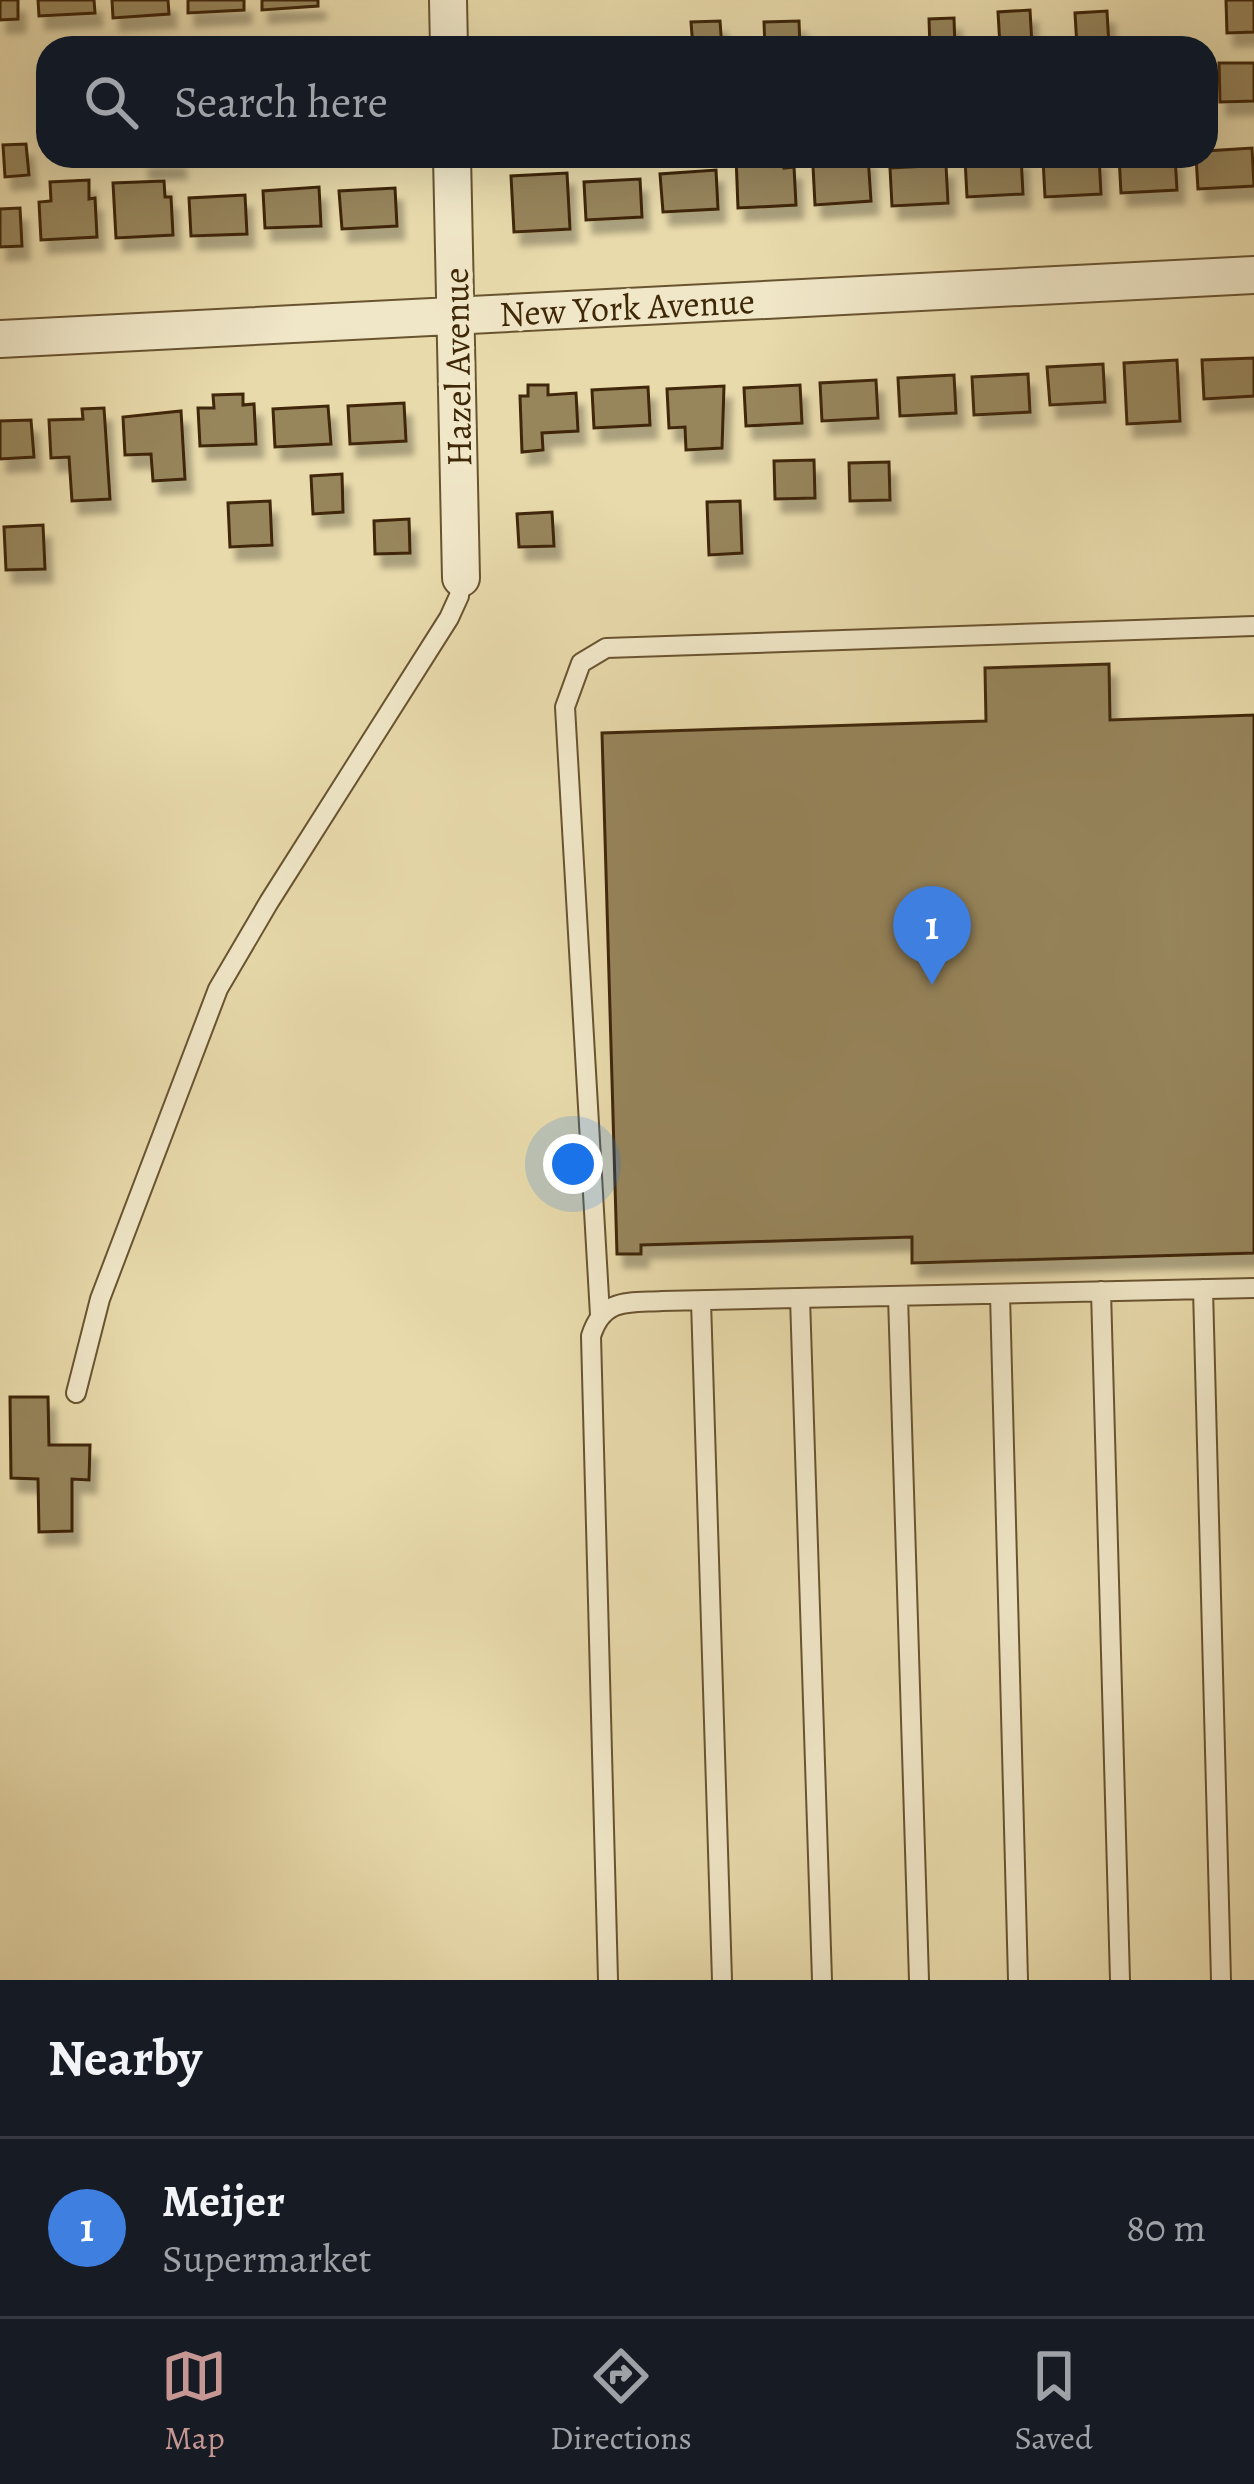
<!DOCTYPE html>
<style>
:root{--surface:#171b24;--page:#20242c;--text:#f1f3f6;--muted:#9ea1a6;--line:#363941;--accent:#c59692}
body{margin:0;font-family:Alegreya,serif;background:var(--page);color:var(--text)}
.you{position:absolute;left:573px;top:1164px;width:42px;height:42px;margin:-30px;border:9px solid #fff;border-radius:50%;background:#1a73e8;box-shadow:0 0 0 18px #1a73e833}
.badge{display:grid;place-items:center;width:78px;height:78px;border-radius:50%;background:var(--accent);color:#fff;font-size:39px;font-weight:700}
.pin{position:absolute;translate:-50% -99px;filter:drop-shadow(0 3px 6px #0008)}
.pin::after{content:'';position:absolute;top:63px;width:42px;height:36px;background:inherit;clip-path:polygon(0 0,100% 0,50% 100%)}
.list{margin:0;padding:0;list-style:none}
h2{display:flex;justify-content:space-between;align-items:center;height:156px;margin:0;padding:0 48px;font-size:51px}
h2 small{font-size:39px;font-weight:400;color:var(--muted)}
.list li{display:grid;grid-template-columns:78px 1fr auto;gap:36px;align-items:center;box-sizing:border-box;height:180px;padding:0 48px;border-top:3px solid var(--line)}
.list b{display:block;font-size:45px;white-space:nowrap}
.list p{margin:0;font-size:39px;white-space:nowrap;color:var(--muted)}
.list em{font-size:39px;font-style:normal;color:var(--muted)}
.icon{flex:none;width:66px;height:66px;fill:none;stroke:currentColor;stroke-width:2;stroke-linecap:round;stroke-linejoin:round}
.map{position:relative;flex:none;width:1254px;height:1980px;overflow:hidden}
.search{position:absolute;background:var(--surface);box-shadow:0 12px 48px #0002;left:36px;right:36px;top:36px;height:132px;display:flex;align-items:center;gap:30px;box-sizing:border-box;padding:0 42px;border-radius:36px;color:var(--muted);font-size:45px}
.sheet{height:336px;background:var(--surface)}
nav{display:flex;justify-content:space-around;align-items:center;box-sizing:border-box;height:168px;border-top:3px solid var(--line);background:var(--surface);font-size:33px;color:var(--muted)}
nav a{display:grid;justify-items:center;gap:6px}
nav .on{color:var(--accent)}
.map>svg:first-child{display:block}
.building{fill:#97855c;stroke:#3f2807;stroke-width:3;filter:url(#shadow)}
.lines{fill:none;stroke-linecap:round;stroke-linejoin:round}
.lane-casing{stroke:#695430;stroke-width:22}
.street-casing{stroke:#695430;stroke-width:40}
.lane{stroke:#f0e7c8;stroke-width:18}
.street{stroke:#f0e7c8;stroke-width:36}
.labels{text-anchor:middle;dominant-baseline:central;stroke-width:9;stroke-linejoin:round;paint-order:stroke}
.street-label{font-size:36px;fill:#3f2807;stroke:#f0e7c8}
</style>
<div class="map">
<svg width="1254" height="1980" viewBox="0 0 1254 1980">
<defs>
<filter id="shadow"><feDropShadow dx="7" dy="13" stdDeviation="3" flood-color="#0004"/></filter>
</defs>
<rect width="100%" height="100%" fill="#e8daab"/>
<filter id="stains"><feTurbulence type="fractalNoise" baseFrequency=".00167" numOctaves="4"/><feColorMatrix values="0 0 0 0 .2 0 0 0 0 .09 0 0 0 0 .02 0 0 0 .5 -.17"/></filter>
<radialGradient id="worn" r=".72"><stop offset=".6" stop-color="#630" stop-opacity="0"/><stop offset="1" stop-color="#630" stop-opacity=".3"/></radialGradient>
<!-- building -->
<path class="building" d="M0 0H18V19L0 20Z
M38 0H94L95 13 39 16Z
M112 0H168L169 14 113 18Z
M188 0H244V10L188 13Z
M262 0H318V6L262 10Z
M1226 0H1254V32L1227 33Z
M1030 10 1032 45 1000 46 998 12Z
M1107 11 1109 46 1077 47 1075 13Z
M954 18 955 48H930L929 19Z
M720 21 722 48H693L691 22Z
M799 21 800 48H765L764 22Z
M537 39V48H501L500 41Z
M1219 63H1254V101L1220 102Z
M26 144 29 175 5 177 3 145Z
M1252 148 1254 186 1198 189 1196 156H1206V151Z
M142 156H178L179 165 143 166Z
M736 156H784V168L794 167 796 205 738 208Z
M841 156H868L871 201 815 205 813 166 841 165Z
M1021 156 1023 194 967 197 965 159Z
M1099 156 1101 194 1045 197 1043 159Z
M1119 156H1175L1177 190 1121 193Z
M946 165 948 203 892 206 890 168Z
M716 170 718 209 663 212 660 174Z
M567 173 570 229 514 232 511 176Z
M640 179 642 217 586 220 584 182Z
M89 180V199L95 198 97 237 41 240 39 202 51 201 50 182Z
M164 181 165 197H171L173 235 116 238 113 183Z
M319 187 321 226 265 228 263 191Z
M395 188 397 226 342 229 339 191Z
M245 195 247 234 191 236 189 198Z
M20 208 22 246 0 247V209Z
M1254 358V396L1204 399 1202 360Z
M1177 360 1180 421 1127 424 1124 363Z
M1103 364 1105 402 1050 405 1047 367Z
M1028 374 1030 412 974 415 972 377Z
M954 375 956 413 900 416 898 378Z
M876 380 878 418 822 421 820 383Z
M528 385H548V395L576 393 578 431 542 433 543 450 522 452 520 396H528Z
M800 385 802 423 746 426 744 388Z
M724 386 722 448 686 450 685 427 669 428 667 389Z
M648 387 650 425 594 428 592 390Z
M243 394V405L254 404 256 444 200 446 198 408H214L213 395Z
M404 403 406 441 350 444 348 406Z
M328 406 331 444 275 447 273 409Z
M104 408 110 499 72 501 69 457 51 458 49 420 83 419 82 409Z
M181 411 185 479 153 481 151 454 125 455 123 417Z
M31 420 34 457 0 459V421Z
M814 460 815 498 775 499 774 461Z
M889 462 890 500 850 501 849 463Z
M342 474 343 512 313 514 311 476Z
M270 501 272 545 230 547 228 503Z
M740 501 742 553 709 555 707 502Z
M552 512 554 546 519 547 517 514Z
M409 519 410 553 375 554 374 521Z
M43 525 45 569 6 570 4 527Z
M1109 664 1110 720 1254 715V1253L912 1263V1237L641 1245V1254H617L602 733 986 721 985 668Z
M10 1397H48L49 1445H90L89 1480 72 1479V1531L39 1532 38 1479 11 1478Z"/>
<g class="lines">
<defs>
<path id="lane" d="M1203 1289 1221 1980
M1101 1291 1120 1980
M1000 1294 1018 1980
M898 1296 919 1980
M800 1298 822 1980
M701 1301 722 1980
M600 1315 565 707 581 663 606 648 1254 626
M76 1393 100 1299 218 989 269 902 449 618 459 596 461 578
M608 1980 591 1336C603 1298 627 1303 662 1301L1254 1288"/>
<path id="street" d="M448 0 449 48
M452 156 461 578
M0 339 1254 275"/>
</defs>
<!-- lane casing -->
<use href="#lane" class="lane-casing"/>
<!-- street casing -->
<use href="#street" class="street-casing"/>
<!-- lane -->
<use href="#lane" class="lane"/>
<!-- street -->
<use href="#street" class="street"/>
</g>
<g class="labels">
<!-- street labels -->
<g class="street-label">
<text transform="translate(627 307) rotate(-3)">New York Avenue</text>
<text transform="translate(457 367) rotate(-91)">Hazel Avenue</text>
</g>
</g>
<rect width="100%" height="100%" filter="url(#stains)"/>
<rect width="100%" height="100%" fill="url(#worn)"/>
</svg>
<div class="you"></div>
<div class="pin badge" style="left:932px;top:985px;background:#3f7fe0">1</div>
<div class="search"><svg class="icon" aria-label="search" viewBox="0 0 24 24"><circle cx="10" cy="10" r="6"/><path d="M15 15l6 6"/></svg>Search here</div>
</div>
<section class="sheet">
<h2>Nearby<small></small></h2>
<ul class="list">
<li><span class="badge" style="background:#3f7fe0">1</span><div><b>Meijer</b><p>Supermarket</p></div><em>80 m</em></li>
</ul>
</section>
<nav>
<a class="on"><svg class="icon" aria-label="map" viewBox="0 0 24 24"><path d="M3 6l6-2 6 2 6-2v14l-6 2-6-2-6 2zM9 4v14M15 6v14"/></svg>Map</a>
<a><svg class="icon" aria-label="directions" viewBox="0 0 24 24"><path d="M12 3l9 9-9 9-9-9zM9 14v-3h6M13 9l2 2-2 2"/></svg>Directions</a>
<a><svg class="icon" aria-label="saved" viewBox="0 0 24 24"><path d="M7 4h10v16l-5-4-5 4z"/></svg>Saved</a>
</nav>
